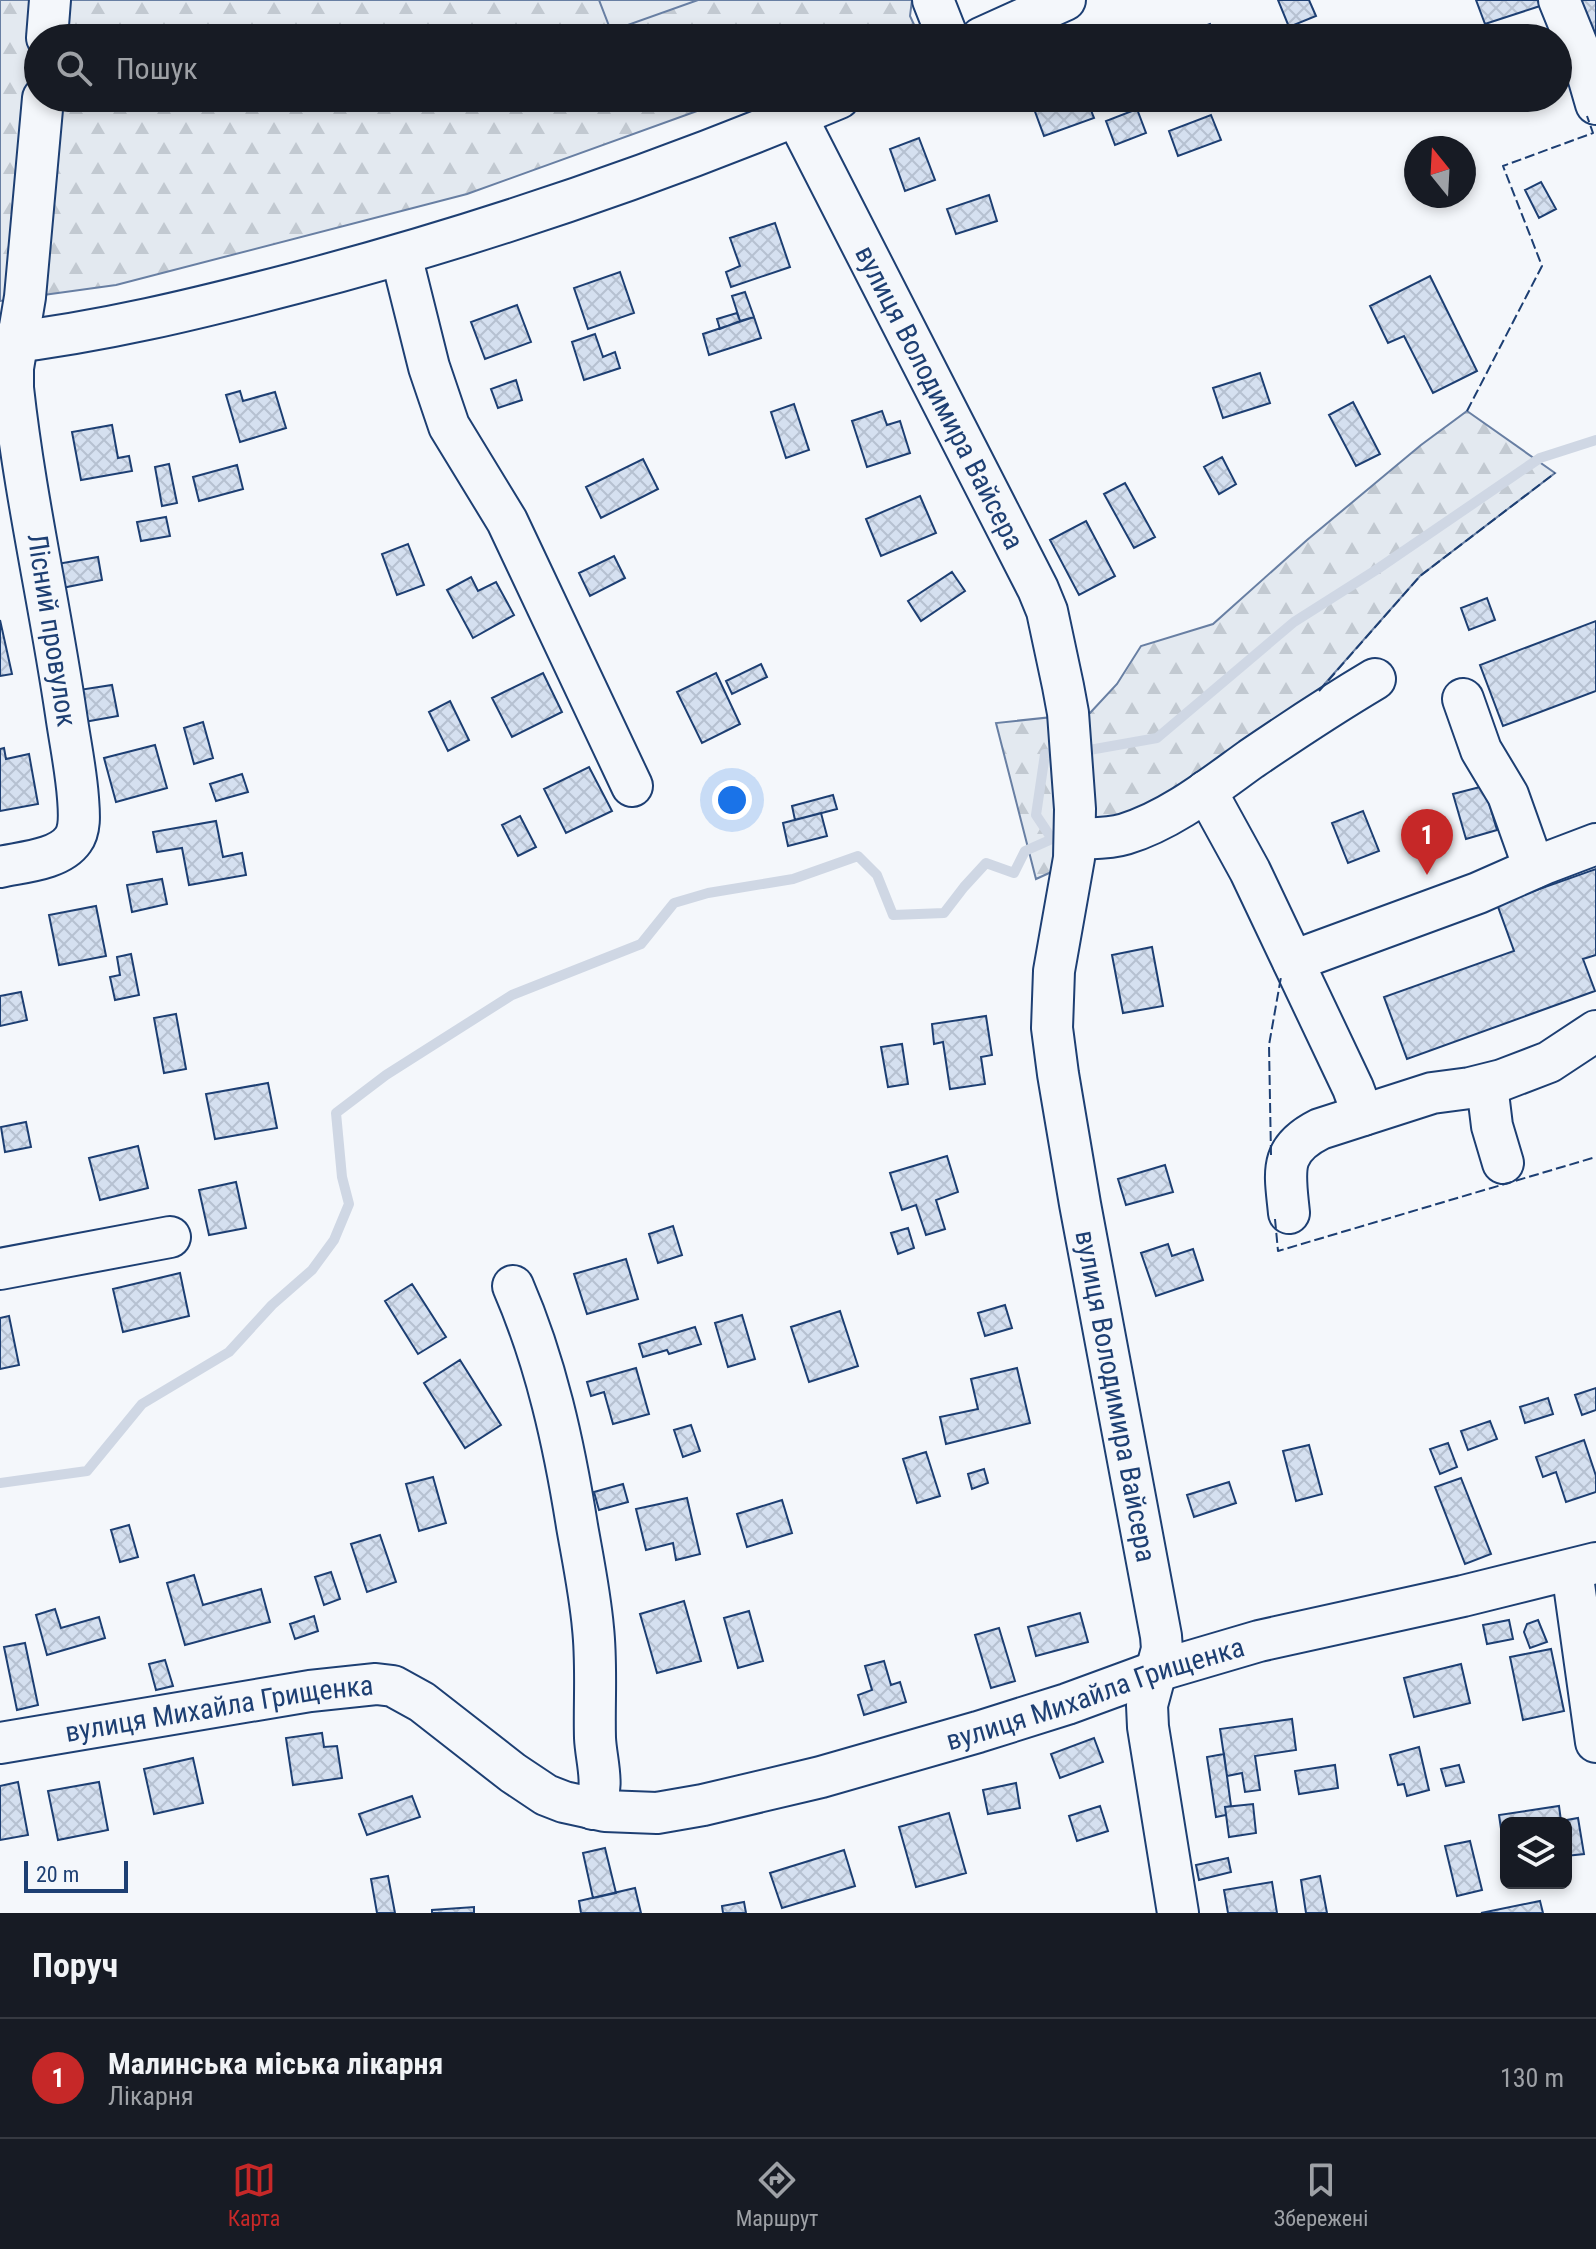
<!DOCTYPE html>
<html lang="uk">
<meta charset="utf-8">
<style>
:root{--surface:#171b24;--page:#20242c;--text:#f1f3f6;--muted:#9ea1a6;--line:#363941;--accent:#c62828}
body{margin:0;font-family:"Roboto Condensed",sans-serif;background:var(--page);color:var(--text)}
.controls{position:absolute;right:24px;bottom:24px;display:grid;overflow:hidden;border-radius:12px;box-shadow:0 4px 12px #0003}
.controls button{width:72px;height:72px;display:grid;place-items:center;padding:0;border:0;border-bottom:2px solid var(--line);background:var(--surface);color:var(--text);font:40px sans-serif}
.compass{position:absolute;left:1404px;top:136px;width:72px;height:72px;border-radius:50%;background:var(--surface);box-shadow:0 4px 12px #0003;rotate:342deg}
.scale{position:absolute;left:24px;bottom:20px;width:104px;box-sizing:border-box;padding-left:8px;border:4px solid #1d3f73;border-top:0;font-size:22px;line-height:28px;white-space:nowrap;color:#1d3f73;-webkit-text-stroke:6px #f4f7fb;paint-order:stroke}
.you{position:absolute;left:732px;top:800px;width:28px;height:28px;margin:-20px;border:6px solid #fff;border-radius:50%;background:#1a73e8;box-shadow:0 0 0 12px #1a73e833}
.badge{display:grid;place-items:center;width:52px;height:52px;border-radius:50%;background:var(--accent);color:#fff;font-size:26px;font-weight:700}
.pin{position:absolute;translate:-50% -66px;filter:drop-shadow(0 2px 4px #0008)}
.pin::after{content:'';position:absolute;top:42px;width:28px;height:24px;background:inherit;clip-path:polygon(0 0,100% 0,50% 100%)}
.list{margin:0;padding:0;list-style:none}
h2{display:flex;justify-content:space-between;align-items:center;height:104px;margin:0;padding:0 32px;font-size:34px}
h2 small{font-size:26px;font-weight:400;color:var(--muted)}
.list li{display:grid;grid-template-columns:52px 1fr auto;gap:24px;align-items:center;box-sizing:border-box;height:120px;padding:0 32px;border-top:2px solid var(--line)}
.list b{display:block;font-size:30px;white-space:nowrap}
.list p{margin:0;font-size:26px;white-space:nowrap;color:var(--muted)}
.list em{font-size:26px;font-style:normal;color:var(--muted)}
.icon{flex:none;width:44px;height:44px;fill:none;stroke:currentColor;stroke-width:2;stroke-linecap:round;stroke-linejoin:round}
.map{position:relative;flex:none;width:1596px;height:1913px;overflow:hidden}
.search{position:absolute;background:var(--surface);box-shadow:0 4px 12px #0003;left:24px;right:24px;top:24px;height:88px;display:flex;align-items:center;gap:20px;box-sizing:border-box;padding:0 28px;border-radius:44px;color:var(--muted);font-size:30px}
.sheet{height:224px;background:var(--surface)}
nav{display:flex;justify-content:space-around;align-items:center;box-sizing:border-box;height:112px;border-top:2px solid var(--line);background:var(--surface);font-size:22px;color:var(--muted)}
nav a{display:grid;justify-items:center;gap:4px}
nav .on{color:var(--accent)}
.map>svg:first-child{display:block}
.forest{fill:url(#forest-firs);stroke:#687fa3;stroke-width:2}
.garden{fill:#e3e9f0;stroke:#687fa3;stroke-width:2}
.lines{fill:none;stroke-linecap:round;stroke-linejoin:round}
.stream{stroke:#cfd7e4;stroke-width:10}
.building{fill:url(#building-cross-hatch);stroke:#1d3f73;stroke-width:2}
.minor-casing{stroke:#1d3f73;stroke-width:44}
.minor{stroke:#f4f7fb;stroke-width:40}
.fence{stroke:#1d3f73;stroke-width:2;stroke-dasharray:10 4;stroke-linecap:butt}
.labels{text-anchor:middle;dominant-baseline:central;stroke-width:6;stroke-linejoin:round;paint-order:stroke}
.street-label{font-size:28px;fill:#1d3f73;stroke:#f4f7fb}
</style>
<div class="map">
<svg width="1596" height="1913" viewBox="0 0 1596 1913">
<defs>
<pattern id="forest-firs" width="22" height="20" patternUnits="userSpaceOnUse" patternTransform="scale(2)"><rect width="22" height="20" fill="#e3e9f0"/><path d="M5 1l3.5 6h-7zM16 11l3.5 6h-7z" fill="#c2c9d1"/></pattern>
<pattern id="building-cross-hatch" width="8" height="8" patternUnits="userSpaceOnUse" patternTransform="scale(2)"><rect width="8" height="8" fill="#d5e0f0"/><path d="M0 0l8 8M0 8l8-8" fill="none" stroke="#b6c1d1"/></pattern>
</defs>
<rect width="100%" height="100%" fill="#f4f7fb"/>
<!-- forest -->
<path class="forest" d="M0 0H912L910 16 917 31 899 38H38V98H733L467 194 116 285 0 301Z
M1467 411 1555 473 1420 576 1230 791 1036 879 996 723 1090 713 1117 684 1141 646 1213 624 1307 540 1421 445Z"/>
<!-- garden -->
<path class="garden" d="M599 0H698L611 31Z"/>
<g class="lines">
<!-- stream -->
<path class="stream" d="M1078 752 1157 738 1294 622 1376 570 1540 458 1596 440
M0 1483 87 1471 142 1404 229 1352 272 1305 312 1270 334 1240 349 1204 342 1177 336 1113 386 1075 512 995 641 944 674 903 708 893 793 879 858 856 877 875 893 915 944 913 964 887 986 863 1014 873 1025 851 1052 839 1036 815 1045 754 1062 753"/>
</g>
<!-- building -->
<path class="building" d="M1278 0H1309L1316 16 1289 27Z
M1476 0H1538L1540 6 1485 24Z
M1580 0H1596V42Z
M1210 24 1215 38H1170Z
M1030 98H1086L1094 118 1044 136Z
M1137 109 1146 133 1115 145 1106 121Z
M1211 115 1221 140 1178 156 1169 131Z
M919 138 935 180 905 191 890 149Z
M1541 182 1556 209 1539 218 1525 190Z
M989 195 997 221 956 234 947 209Z
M775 223 790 267 731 287 726 272 740 266 730 238Z
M620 272 634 313 588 329 574 288Z
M1430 276 1477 371 1433 393 1404 336 1388 343 1370 306Z
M745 292 754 317 740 321 732 296Z
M517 305 531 342 485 359 471 322Z
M737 313 740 321 720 329 717 319Z
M754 317 761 338 709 355 703 334Z
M595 334 603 357 615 352 620 368 584 380 572 342Z
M1260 373 1270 403 1223 418 1213 388Z
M516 380 522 400 498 408 491 389Z
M240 391 243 401 275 392 286 428 240 442 226 395Z
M1353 402 1380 454 1356 466 1329 415Z
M794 404 809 450 786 458 771 412Z
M882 411 887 425 900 421 910 453 867 467 852 421Z
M112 425 118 458 129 456 132 471 81 480 72 432Z
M1222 457 1236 484 1219 494 1204 467Z
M643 459 658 489 601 518 586 487Z
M169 464 177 503 162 506 155 467Z
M237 465 243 489 199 501 193 477Z
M1125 483 1155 537 1134 548 1104 494Z
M920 496 936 533 881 556 866 519Z
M166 517 170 536 141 541 137 522Z
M1086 521 1115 576 1079 595 1050 540Z
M408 544 424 585 397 595 382 554Z
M614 556 625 578 590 596 579 573Z
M98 557 102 580 62 588 57 564Z
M952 572 965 591 921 621 908 601Z
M471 577 478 591 496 582 514 615 473 638 447 590Z
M1487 598 1495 620 1469 630 1461 608Z
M0 620 12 674 0 676Z
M1596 621V691L1503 726 1480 665Z
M761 664 767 677 732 694 726 681Z
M543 673 562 712 512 737 492 698Z
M716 673 740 724 702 743 677 692Z
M112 685 118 716 84 722 79 690Z
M450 701 469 740 448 751 429 712Z
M203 722 213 758 194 764 184 728Z
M155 745 167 788 116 802 104 758Z
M4 748 6 759 29 754 38 804 0 811V749Z
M589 767 612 811 566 833 544 789Z
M242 774 248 792 216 801 210 784Z
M1484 786 1497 830 1466 839 1453 794Z
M833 795 837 809 795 820 792 806Z
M1363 811 1379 851 1348 863 1332 823Z
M821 813 827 836 788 846 783 823Z
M520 816 536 847 518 856 502 825Z
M216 821 223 857 242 853 246 875 189 885 182 848 157 852 153 832Z
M1596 869V955L1583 959 1595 991 1407 1059 1384 997 1514 951 1497 904Z
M162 879 167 904 132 912 127 885Z
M96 906 106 956 59 965 49 915Z
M1152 947 1163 1006 1123 1013 1112 955Z
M131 954 139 995 115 1000 110 977 120 975 117 957Z
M21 992 27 1020 0 1026V996Z
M176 1014 186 1069 164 1073 154 1018Z
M986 1016 992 1055 981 1057 985 1084 950 1089 943 1042 934 1044 932 1024Z
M902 1044 908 1084 888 1087 881 1047Z
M268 1083 277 1128 215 1139 206 1094Z
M26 1122 31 1147 5 1152 1 1127Z
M138 1146 148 1188 100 1200 89 1158Z
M947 1156 958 1192 936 1200 945 1229 926 1235 916 1205 902 1210 890 1173Z
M1165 1165 1173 1192 1126 1205 1118 1179Z
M236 1182 246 1228 209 1235 199 1190Z
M673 1226 682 1255 658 1263 649 1234Z
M908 1228 914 1248 898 1254 891 1233Z
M1168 1244 1172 1256 1193 1249 1203 1280 1156 1296 1141 1253Z
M626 1259 638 1299 587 1314 574 1274Z
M180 1273 189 1316 123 1332 113 1289Z
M412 1284 446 1337 418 1354 385 1301Z
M1005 1305 1012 1328 985 1336 978 1313Z
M840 1311 858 1366 809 1382 791 1327Z
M742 1315 755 1359 728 1367 715 1323Z
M9 1316 19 1365 0 1369V1318Z
M695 1327 701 1344 669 1354 667 1350 643 1357 639 1344Z
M460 1360 501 1425 465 1448 424 1383Z
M636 1368 649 1414 613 1424 604 1392 591 1396 587 1382Z
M1017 1368 1030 1423 946 1444 940 1417 978 1409 971 1379Z
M1596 1388V1410L1582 1415 1575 1395Z
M1548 1398 1553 1414 1525 1423 1520 1407Z
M1490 1421 1497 1439 1468 1450 1461 1431Z
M691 1425 700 1451 683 1457 674 1430Z
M1584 1440 1596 1476V1492L1566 1502 1556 1472 1543 1477 1536 1457Z
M1448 1443 1457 1467 1440 1474 1430 1449Z
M1309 1445 1322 1494 1296 1501 1283 1451Z
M926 1452 940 1496 917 1503 903 1459Z
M984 1469 988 1483 972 1489 968 1474Z
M433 1477 446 1523 419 1531 406 1484Z
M1461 1478 1491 1554 1465 1564 1435 1487Z
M1229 1482 1236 1503 1194 1517 1187 1495Z
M623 1484 628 1502 599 1510 594 1492Z
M687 1498 700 1554 676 1560 673 1543 646 1550 636 1509Z
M782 1500 792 1533 747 1547 737 1514Z
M129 1525 138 1557 120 1562 111 1530Z
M380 1535 396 1582 367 1592 351 1544Z
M331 1572 340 1599 324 1605 315 1577Z
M194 1575 203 1605 261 1589 270 1622 185 1645 167 1583Z
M684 1601 701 1661 657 1673 640 1614Z
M55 1609 61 1628 99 1617 105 1638 47 1655 36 1615Z
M749 1611 763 1661 738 1668 724 1618Z
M1080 1613 1088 1642 1036 1656 1028 1627Z
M314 1616 318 1631 295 1639 290 1624Z
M1509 1620 1513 1639 1487 1644 1483 1625Z
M1538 1620 1547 1642 1530 1648 1524 1632 1527 1624Z
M999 1628 1015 1681 991 1688 975 1635Z
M25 1643 38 1705 17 1710 4 1647Z
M1551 1649 1564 1711 1523 1720 1510 1657Z
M165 1660 173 1686 156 1690 149 1664Z
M884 1661 891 1685 900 1682 906 1702 864 1715 858 1695 872 1690 865 1666Z
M1461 1664 1470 1703 1414 1717 1404 1678Z
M1292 1719 1296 1750 1255 1756 1260 1790 1245 1792 1242 1773 1227 1776 1220 1729Z
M322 1733 324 1747 337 1746 342 1778 293 1785 286 1738Z
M1094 1738 1103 1762 1060 1778 1051 1754Z
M1419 1747 1429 1790 1407 1796 1404 1784 1398 1785 1390 1755Z
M1224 1754 1231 1806 1225 1807 1226 1815 1216 1817 1207 1757Z
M193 1758 203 1803 154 1814 144 1769Z
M1335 1765 1338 1788 1299 1794 1295 1771Z
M1459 1765 1464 1782 1446 1786 1441 1769Z
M18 1782 28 1835 0 1840V1786Z
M99 1782 108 1830 58 1840 48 1791Z
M1016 1783 1020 1808 988 1814 983 1790Z
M412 1796 420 1817 367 1835 359 1814Z
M1253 1804 1256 1833 1229 1837 1225 1807Z
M1100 1806 1108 1831 1077 1841 1069 1816Z
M1559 1806 1561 1821 1578 1818 1584 1854 1566 1856V1823H1506V1863L1499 1815Z
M949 1813 966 1873 916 1887 899 1827Z
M1470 1841 1482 1890 1457 1896 1445 1846Z
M605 1848 616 1893 593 1898 583 1853Z
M844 1850 855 1886 782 1908 770 1873Z
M1228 1858 1231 1872 1199 1880 1196 1865Z
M388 1876 395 1913H377L371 1879Z
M1320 1876 1327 1913H1306L1301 1880Z
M1272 1882 1277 1913H1228L1224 1890Z
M635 1888 641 1913H581L579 1901Z
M1540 1901 1543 1913H1481Z
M744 1902 746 1913H723L722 1906Z
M474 1907V1913H432V1910Z"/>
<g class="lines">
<defs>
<g id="minor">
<path d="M933 0 948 38"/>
<path d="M1559 0 1583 59 1596 104"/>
<path d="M47 38 50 0"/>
<path d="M981 38 1065 0"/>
<path id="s1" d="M796 116 1038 589 1047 611 1063 686 1068 713 1075 809 1074 858 1054 971 1052 1028 1058 1074 1080 1204 1161 1636 1162 1649 1147 1705 1148 1727 1178 1913"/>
<path d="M401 255 429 367 449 426 507 521 632 786"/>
<path d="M0 344C102 332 196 309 296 283 484 234 661 173 839 98"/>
<path d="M1463 699 1481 750 1508 795 1534 868"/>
<path d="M1206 791 1250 871 1353 1088 1363 1115"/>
<path d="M1076 839C1092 838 1109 839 1125 834 1171 820 1212 787 1251 759 1292 731 1333 704 1375 679"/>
<path d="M0 867C22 862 59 860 73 840 81 829 79 812 78 798 76 770 70 742 66 714 50 605 25 497 13 388V368L25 297 43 98"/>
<path d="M1293 961 1478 893 1546 863 1596 844"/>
<path d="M1487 1085 1492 1126 1503 1163"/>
<path d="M1289 1213C1285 1172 1278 1150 1320 1129L1432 1093 1470 1088 1502 1080 1549 1062 1596 1031"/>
<path d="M0 1269 170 1237"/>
<path d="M513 1286C546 1362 564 1444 577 1526 583 1560 590 1594 593 1628 597 1665 594 1701 595 1738 596 1761 606 1787 593 1809"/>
<path d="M1572 1570 1596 1742"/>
<path id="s2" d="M0 1743 310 1691 376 1684 393 1686 422 1702 513 1773 546 1795 564 1802 605 1811 657 1813 703 1805 821 1777 978 1732 1067 1704 1157 1671 1259 1641 1463 1596 1596 1563"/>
</g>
</defs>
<!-- minor casing -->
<use href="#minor" class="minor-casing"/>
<!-- minor -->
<use href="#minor" class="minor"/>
<!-- fence -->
<path class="fence" d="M1467 411 1542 266 1503 166 1593 133 1587 116
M1319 691 1420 576 1555 473
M1271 1155 1269 1045 1281 977
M1275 1219 1278 1251 1596 1157"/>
</g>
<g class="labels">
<!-- street labels -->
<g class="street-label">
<text stroke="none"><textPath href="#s1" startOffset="316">вулиця Володимира Вайсера</textPath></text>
<text transform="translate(52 630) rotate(81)">Лісний провулок</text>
<text stroke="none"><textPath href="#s1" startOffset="1350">вулиця Володимира Вайсера</textPath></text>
<text stroke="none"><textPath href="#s2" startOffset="1154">вулиця Михайла Грищенка</textPath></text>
<text stroke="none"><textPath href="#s2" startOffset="222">вулиця Михайла Грищенка</textPath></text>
</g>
</g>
</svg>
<div class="controls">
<button><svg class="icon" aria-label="layers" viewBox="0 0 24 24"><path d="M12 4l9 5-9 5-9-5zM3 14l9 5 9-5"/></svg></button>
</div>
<svg class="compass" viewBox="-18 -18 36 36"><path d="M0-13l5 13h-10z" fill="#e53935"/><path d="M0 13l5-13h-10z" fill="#9ea1a6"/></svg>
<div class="scale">20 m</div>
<div class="you"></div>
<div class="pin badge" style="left:1427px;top:875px">1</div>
<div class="search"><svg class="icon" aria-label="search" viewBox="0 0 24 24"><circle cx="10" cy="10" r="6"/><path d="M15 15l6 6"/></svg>Пошук</div>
</div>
<section class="sheet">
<h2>Поруч<small></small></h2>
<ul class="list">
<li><span class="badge">1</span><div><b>Малинська міська лікарня</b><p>Лікарня</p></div><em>130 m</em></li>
</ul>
</section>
<nav>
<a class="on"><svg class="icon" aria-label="map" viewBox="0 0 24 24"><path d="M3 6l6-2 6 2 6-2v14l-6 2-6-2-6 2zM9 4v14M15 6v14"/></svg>Карта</a>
<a><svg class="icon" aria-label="directions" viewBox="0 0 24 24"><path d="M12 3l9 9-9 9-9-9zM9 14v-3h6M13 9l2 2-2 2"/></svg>Маршрут</a>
<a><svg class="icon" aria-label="saved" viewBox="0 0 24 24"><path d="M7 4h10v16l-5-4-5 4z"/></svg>Збережені</a>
</nav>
